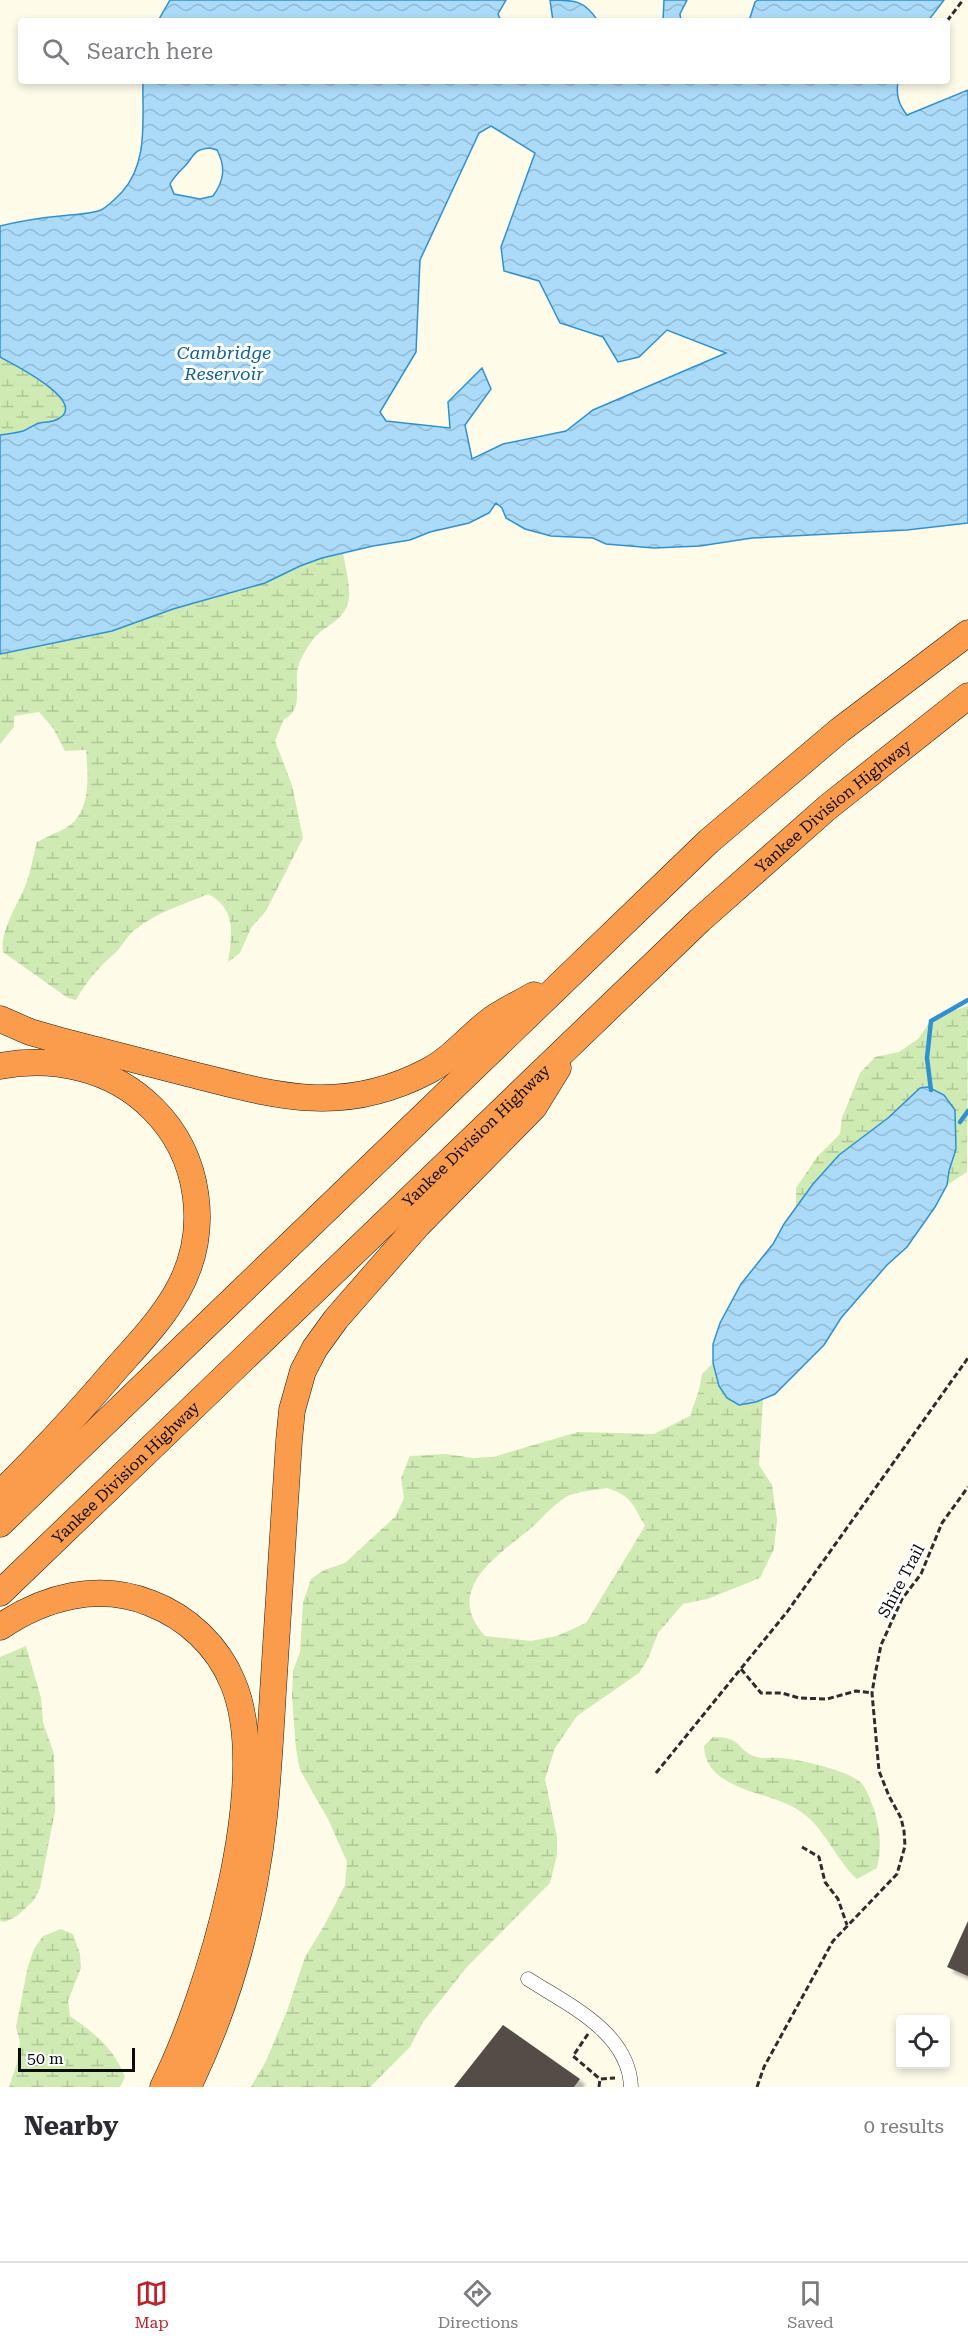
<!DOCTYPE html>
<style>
:root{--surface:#fff;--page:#f2f2f3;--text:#2b2b33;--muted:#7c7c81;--line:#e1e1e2;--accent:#bf1f26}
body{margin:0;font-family:"Roboto Serif",serif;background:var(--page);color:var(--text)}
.controls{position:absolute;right:18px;bottom:18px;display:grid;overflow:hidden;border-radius:6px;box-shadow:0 3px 9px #0003}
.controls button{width:54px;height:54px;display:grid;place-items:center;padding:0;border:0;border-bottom:2px solid var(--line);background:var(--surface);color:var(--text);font:30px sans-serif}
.scale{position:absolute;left:18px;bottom:15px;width:117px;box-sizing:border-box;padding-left:6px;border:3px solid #0b0b0b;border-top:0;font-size:16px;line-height:21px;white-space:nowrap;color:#0b0b0b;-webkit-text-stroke:4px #fff;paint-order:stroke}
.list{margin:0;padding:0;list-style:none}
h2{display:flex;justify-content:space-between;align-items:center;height:78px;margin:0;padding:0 24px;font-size:26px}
h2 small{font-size:20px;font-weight:400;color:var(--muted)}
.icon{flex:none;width:33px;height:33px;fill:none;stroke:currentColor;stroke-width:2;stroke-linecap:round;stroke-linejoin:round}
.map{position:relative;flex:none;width:968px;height:2087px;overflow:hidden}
.search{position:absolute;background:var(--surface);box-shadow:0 3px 9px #0003;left:18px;right:18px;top:18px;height:66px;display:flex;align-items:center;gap:15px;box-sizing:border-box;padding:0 21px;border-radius:6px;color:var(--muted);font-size:22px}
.sheet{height:174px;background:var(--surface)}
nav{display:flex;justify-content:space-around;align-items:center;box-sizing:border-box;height:84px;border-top:2px solid var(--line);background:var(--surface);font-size:16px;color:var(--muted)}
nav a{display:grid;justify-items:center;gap:3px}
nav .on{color:var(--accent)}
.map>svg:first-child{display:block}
.wetland{fill:url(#wetland-marsh);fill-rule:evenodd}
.water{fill:url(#water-waves);stroke:#3091d2;stroke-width:1.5;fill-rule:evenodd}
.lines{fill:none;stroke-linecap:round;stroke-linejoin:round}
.stream{stroke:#3091d2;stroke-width:4.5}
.building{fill:#544c47;filter:url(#shadow)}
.street-casing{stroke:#3e3e3e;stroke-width:15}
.highway-casing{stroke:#1c1c1c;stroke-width:27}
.path{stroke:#2d2d2d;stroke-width:3;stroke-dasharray:6 3;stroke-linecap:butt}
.street{stroke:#fff;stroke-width:14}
.highway{stroke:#fa9c4c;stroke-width:26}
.labels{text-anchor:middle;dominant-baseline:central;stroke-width:6;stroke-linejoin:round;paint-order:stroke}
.street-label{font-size:16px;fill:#0b0b0b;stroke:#fff}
.water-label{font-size:18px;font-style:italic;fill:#1161a0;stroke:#fff}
</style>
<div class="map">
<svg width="968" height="2087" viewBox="0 0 968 2087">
<defs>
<pattern id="wetland-marsh" width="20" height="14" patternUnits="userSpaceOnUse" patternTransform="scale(1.5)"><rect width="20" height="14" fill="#cfeab2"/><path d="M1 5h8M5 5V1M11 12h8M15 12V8" fill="none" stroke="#b0c798"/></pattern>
<pattern id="water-waves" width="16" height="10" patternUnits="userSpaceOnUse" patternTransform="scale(1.5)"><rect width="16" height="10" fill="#abdbf8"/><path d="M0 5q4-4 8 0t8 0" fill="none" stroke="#92bbd3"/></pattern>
<filter id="shadow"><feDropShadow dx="5.5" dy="5.5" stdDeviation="1.5" flood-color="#0004"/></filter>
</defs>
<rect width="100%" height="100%" fill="#fffbe9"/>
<!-- wetland -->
<path class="wetland" d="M0 357C12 363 90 402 58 419 53 422 46 422 40 423 34 424 29 429 23 431 16 433 8 434 0 435Z
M343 552C345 567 352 589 348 603 344 618 330 624 319 633 312 639 302 655 299 664 292 682 306 709 284 719L275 741 292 785 303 838 266 911 251 928 240 953 228 962C232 935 237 909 208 894 183 905 157 912 136 929 126 936 123 946 114 954 98 968 86 982 76 1000L68 998 3 952C0 929 18 905 26 884 31 871 33 856 37 842 46 837 57 833 66 828 92 812 88 776 86 750L65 751 53 728 39 712 14 716V727L0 744V654L113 631 173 609 265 583 300 566Z
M968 1006 967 1172 947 1185 949 1171 956 1149 920 1088 888 1118 839 1155 813 1184 796 1209V1188L817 1157 840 1134 842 1118 860 1073 875 1057 899 1052 918 1039 930 1022 946 1013Z
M713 1363 719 1386 756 1402 763 1400 759 1465 772 1485 777 1520 774 1549 760 1578 707 1599 683 1604 658 1633 648 1659 639 1673 577 1716 555 1748 545 1779 557 1837V1855L550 1883 467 1967 423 2022 410 2047 370 2087H251L266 2061 287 2011 305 1957 324 1926 345 1885 347 1862 328 1819 300 1770 296 1749 292 1696 293 1671 300 1652 303 1602 311 1579 324 1570 345 1563 396 1516 404 1498 401 1478 410 1456 446 1454 473 1458 493 1457 578 1432 654 1434 690 1416 699 1390 702 1374ZM607 1488C632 1496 633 1505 645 1526L586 1623 557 1636 531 1641 485 1636C442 1589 499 1555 531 1528 543 1518 557 1500 570 1495 582 1491 595 1490 607 1488Z
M26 1646 41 1698 43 1722 54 1754 55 1811 40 1888 34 1900 17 1916 5 1922 0 1921V1657Z
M713 1737C743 1736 737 1752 757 1757 764 1759 772 1757 780 1758 798 1759 845 1770 859 1781 867 1788 870 1800 874 1809 880 1830 882 1847 877 1868L857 1879C831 1855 825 1822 789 1805 760 1791 705 1787 704 1746Z
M61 1929 73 1934 80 1954 81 1968 68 2001 70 2016C95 2033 114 2049 125 2077L120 2087H9L17 2063 20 2042 16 2027 28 1966 34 1949 43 1936Z"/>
<!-- water -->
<path class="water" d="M170 0H506L498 14 501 21H158Z
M550 0C575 0 584 0 598 21H553Z
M664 0H687L680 14 681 21H663Z
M758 0H944L928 21H749L755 2Z
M143 81H898C896 94 898 104 907 115L968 90V523L907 530 752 538 700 546 654 548 606 544 593 538 551 536 525 529 506 518 502 508 496 503 489 513 469 523 430 532 410 540 373 546 322 558 300 566 265 583 173 609 112 631 0 654V435C8 434 16 433 23 431 29 429 34 424 40 423 46 422 53 422 58 419 90 402 11 363 0 357V226C20 221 40 218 60 216 73 214 88 215 101 210 109 206 116 198 122 192 149 162 142 119 143 81ZM491 126 535 153 501 247 504 271 539 281 560 323 603 337 618 362 639 357 667 330 726 353 593 410 566 431 503 444 472 459 465 425 491 389 482 368 448 402 450 428 386 421 380 412 416 352 420 260 479 133ZM210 148 217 150C226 167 224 181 213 196L200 199 174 194 170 184C174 177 177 174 183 168 194 158 192 149 210 148Z
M928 1087 944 1095 955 1110 956 1149 949 1171 947 1185 935 1207 907 1247 887 1265 841 1318 824 1345 775 1394 756 1402 739 1405 727 1398 719 1386 713 1363V1344L720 1323 741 1284 773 1244 784 1224 813 1184 839 1155 888 1118 920 1088Z"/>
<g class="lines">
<!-- stream -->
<path class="stream" d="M931 1090 927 1058 931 1021 968 1000
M960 1122 968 1111"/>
</g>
<!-- building -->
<path class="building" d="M968 1921V1976L947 1967Z
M503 2025 580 2079 574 2087H454Z"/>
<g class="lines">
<defs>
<path id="street" d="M528 1979C568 2005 629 2032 631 2087"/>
<g id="highway">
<path d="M0 1019 30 1032 58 1040C102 1051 146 1063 190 1074 277 1096 342 1116 428 1071 451 1059 467 1039 487 1023 500 1012 519 1004 534 995"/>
<path d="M0 1066C54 1056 112 1068 152 1108 201 1156 211 1232 177 1292 159 1324 132 1350 109 1377 74 1418 38 1456 0 1494"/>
<path d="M0 1524 709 841 840 730 968 633"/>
<path id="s1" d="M0 1593 700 920 828 807 968 696"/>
<path d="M0 1627C44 1597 99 1582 150 1603 187 1617 218 1646 233 1683 274 1780 209 1995 163 2087"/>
<path d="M188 2087C229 2003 254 1909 264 1817 269 1770 271 1723 274 1676 279 1598 284 1519 289 1441L292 1410 303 1371 315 1348 336 1319 418 1225 534 1107 558 1068"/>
</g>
</defs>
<!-- street casing -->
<use href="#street" class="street-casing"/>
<!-- highway casing -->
<use href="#highway" class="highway-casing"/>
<!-- path -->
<path class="path" d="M947 21 963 0
M741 1669 761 1693H782L799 1698 827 1699 856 1691 872 1693
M656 1773 787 1612 968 1358
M802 1847 819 1857 825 1882 838 1899 847 1925
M588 2034 573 2056 600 2079 615 2078
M599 2087 600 2079
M757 2087 764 2067 833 1941 897 1874 905 1846 904 1831 901 1818 889 1796 879 1771 872 1693 875 1675 881 1645 902 1599 921 1574 942 1523 968 1487"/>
<!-- street -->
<use href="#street" class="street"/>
<!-- highway -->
<use href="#highway" class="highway"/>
</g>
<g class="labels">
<!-- street labels -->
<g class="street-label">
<text stroke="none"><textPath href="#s1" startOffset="1146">Yankee Division Highway</textPath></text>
<text stroke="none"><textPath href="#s1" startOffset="660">Yankee Division Highway</textPath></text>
<text stroke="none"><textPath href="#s1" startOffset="174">Yankee Division Highway</textPath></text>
<text transform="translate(901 1581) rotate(-62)">Shire Trail</text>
</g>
<!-- water labels -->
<g class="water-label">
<text x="224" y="352">Cambridge<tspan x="224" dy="21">Reservoir</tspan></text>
</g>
</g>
</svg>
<div class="controls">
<button><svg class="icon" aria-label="locate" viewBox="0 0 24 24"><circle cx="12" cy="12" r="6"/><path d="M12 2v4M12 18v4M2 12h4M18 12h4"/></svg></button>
</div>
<div class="scale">50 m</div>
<div class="search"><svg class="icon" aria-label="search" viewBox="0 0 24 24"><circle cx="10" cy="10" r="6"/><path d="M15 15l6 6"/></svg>Search here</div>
</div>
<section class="sheet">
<h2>Nearby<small>0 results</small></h2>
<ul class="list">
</ul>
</section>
<nav>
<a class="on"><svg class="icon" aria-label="map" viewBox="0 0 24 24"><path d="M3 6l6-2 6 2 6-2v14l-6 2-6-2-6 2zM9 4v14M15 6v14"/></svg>Map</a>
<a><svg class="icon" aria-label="directions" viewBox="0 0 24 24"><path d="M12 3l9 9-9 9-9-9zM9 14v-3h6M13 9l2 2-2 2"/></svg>Directions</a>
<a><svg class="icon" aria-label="saved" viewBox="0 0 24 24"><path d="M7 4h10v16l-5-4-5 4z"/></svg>Saved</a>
</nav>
